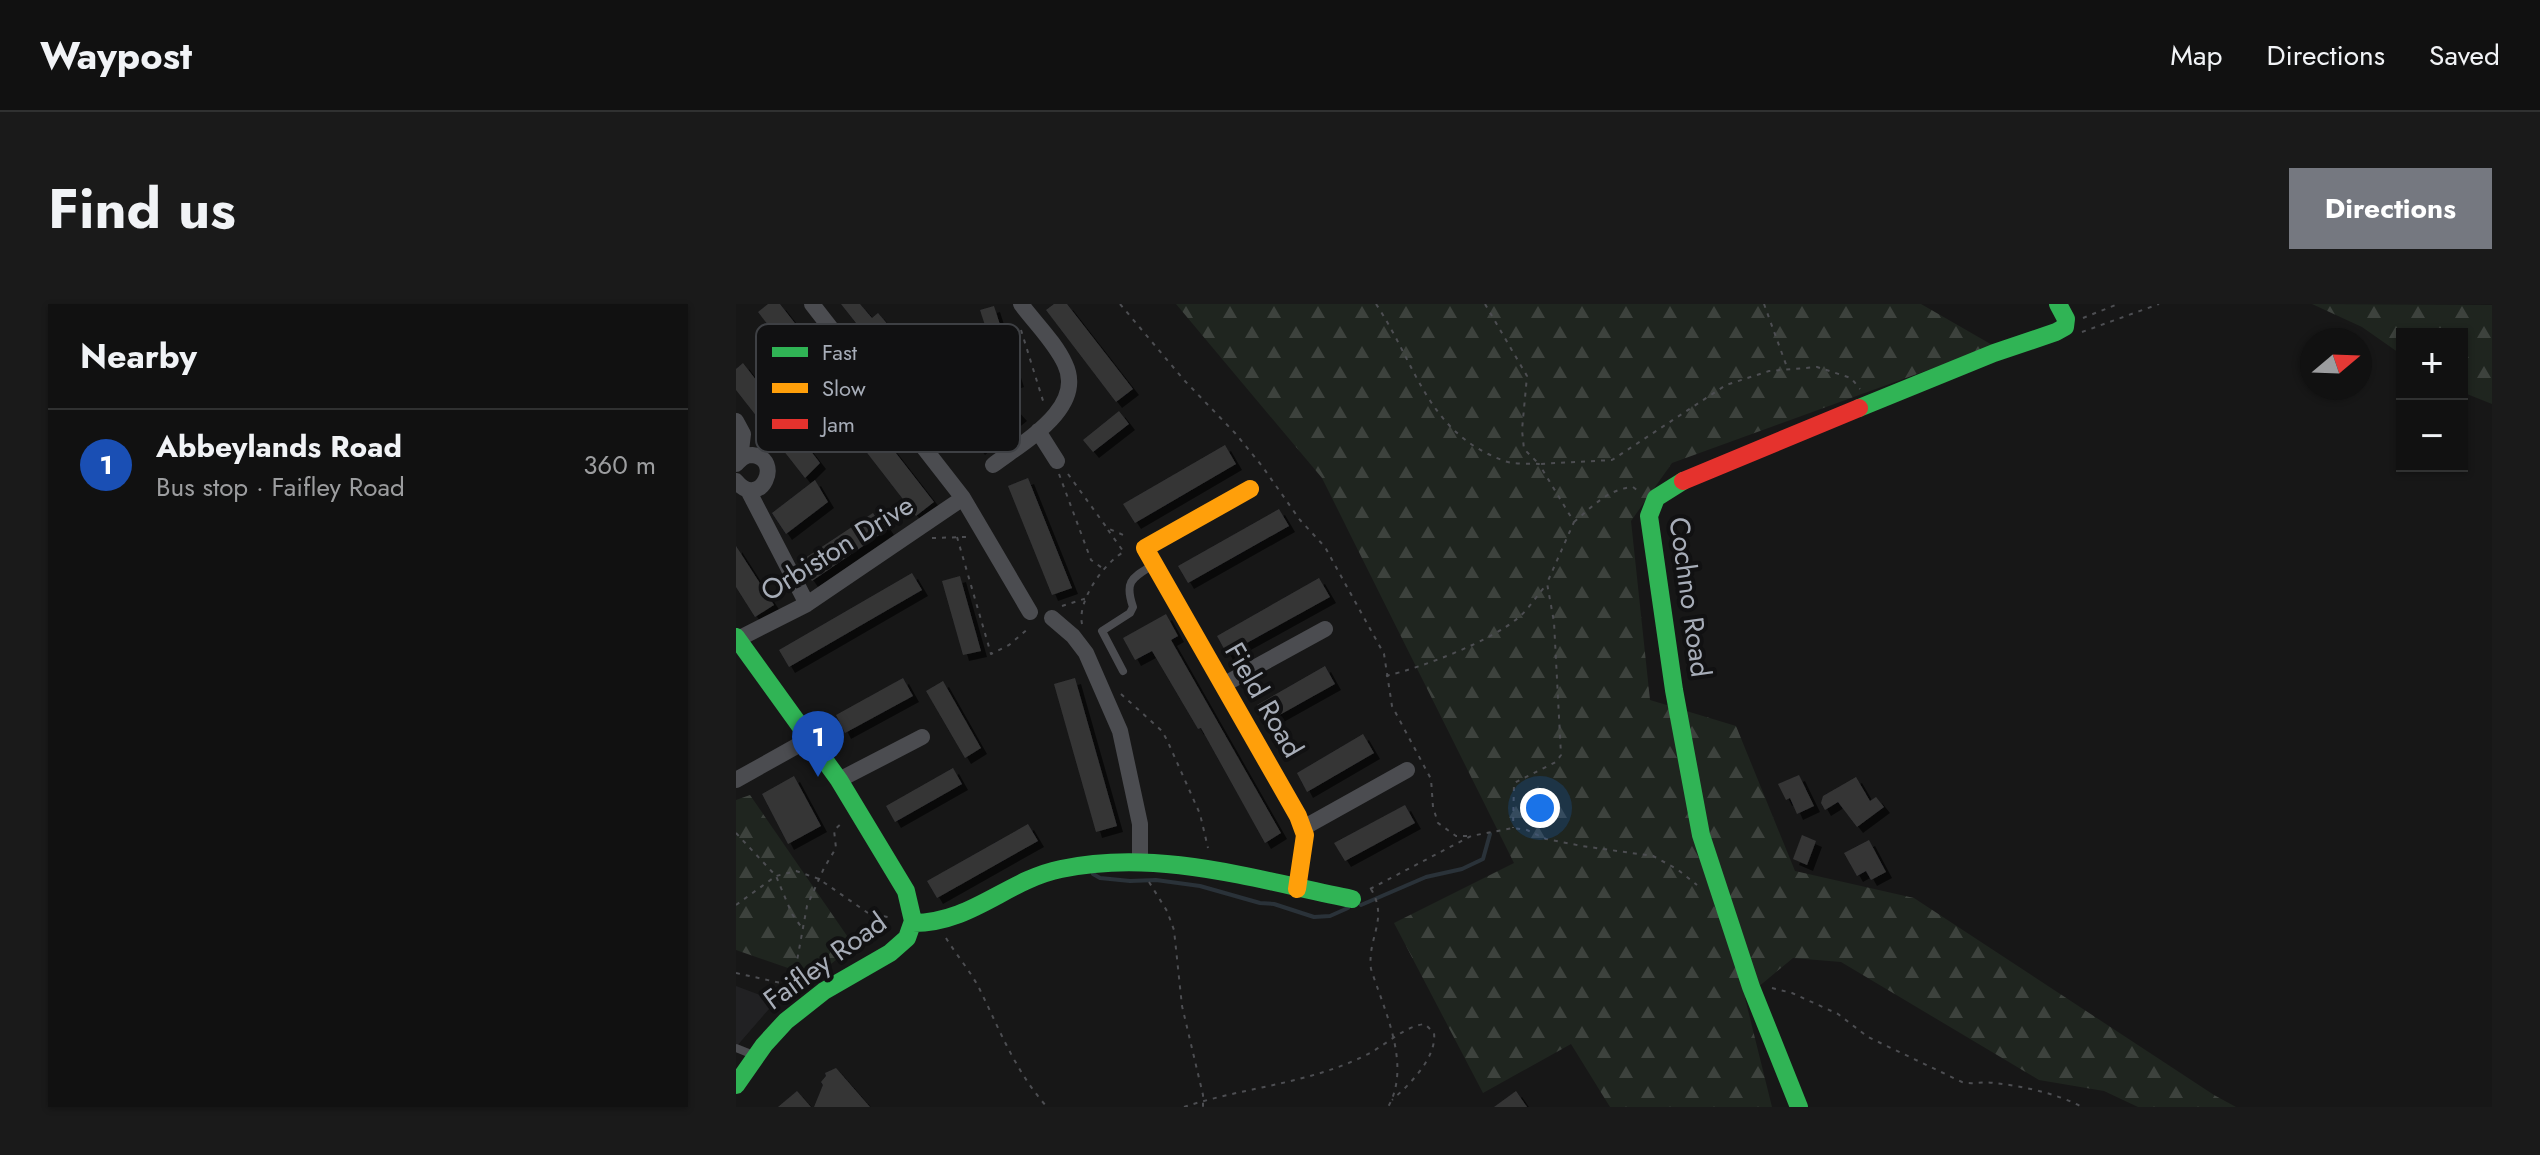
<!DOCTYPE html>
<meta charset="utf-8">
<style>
:root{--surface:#111;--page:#1a1a1a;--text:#f1f3f6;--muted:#9c9d9f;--line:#303131;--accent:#757880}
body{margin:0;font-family:Jost,sans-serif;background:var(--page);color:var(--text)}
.controls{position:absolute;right:24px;top:24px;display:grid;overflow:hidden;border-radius:0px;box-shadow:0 2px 6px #0004}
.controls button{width:72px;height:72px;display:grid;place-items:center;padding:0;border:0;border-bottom:2px solid var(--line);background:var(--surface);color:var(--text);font:40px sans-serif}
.compass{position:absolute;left:1564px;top:24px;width:72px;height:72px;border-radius:50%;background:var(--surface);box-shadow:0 2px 6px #0004;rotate:71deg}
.you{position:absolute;left:804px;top:504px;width:28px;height:28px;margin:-20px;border:6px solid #fff;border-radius:50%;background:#1a73e8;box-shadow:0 0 0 12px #1a73e833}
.badge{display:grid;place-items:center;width:52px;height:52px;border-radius:50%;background:var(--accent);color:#fff;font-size:26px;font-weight:700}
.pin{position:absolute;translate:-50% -66px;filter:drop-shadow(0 2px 4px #0008)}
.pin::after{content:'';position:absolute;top:42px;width:28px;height:24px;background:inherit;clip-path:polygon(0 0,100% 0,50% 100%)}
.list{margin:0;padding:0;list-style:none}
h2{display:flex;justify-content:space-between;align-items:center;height:104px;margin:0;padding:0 32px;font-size:34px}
h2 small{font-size:26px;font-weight:400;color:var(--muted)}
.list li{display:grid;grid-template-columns:52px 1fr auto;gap:24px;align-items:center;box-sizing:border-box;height:112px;padding:0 32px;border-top:2px solid var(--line)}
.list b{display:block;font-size:30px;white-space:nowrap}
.list p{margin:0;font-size:26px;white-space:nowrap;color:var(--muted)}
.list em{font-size:26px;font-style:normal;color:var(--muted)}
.map{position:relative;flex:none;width:1756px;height:803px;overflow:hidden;border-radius:0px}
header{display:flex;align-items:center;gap:48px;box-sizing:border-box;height:112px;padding:0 40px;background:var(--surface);border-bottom:2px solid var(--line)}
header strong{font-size:38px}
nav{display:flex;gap:44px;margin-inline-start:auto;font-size:28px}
.intro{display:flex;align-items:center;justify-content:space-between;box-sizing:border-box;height:192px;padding:0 48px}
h1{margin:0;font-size:56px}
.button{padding:20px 36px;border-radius:0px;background:var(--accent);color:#fff;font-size:28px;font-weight:700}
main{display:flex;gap:48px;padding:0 48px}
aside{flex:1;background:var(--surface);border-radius:0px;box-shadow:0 2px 6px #0004}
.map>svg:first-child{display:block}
.built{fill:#212123}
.forest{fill:url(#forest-firs)}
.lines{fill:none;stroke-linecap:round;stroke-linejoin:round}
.stream{stroke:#2a3239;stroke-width:4}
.building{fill:#353536;filter:url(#shadow)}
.path{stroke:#4d4e52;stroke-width:2;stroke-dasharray:4 6;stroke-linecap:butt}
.lane{stroke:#4b4c50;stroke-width:8}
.street{stroke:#4b4c50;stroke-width:16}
.fast{stroke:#30b455;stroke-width:18}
.slow{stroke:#ff9f0a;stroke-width:18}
.jam{stroke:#e5322d;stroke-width:18}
.labels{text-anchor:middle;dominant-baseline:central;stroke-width:8;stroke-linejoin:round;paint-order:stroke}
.street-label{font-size:28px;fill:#a7adb8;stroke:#111112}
.key{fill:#111112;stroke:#3e4044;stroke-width:2}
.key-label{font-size:22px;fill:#a7adb8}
</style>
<header>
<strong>Waypost</strong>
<nav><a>Map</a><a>Directions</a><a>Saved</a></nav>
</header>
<div class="intro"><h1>Find us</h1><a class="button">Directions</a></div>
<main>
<aside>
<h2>Nearby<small></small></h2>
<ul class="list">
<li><span class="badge" style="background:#1a4fb4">1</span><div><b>Abbeylands Road</b><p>Bus stop · Faifley Road</p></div><em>360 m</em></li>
</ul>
</aside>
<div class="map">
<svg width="1756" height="803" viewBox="0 0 1756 803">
<defs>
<pattern id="forest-firs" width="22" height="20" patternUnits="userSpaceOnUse" patternTransform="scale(2)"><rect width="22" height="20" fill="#1f251f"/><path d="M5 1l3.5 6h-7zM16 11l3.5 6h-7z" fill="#3d423d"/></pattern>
<filter id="shadow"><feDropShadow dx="6" dy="6" stdDeviation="0" flood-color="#0009"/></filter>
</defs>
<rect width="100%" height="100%" fill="#171717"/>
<!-- built -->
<path class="built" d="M0 682 40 697 0 743Z"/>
<!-- forest -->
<path class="forest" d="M440 0H1185L1258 42 936 159 895 217 914 396 1000 422 1059 567 1178 594 1478 791 1500 803H1402L1368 787 1303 776 1105 658 1057 654 1009 694 1036 803H874L835 740 747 789 658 619 778 559 586 174Z
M1576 0 1756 1V100L1726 88V30H1666V51L1626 23Z
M14 491 118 642 78 673 0 646V496Z"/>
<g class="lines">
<!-- stream -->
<path class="stream" d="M357 570 364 574 394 577 420 576 464 582 524 599 538 600 578 613 594 612 612 604
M625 601 690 573 726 565 747 555 754 530"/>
</g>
<!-- building -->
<path class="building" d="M32 0H44L198 198 180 212 22 8Z
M105 0H124L136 14 142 9 154 23 146 29 159 46 166 40 176 53 158 67Z
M318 0H331L397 85 380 98 310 6Z
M258 2 282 77 269 82 244 6Z
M7 59 84 159 69 174 0 86V65Z
M276 101 285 111 243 145 235 135Z
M383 107 393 120 357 148 347 136Z
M489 141 500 160 399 219 387 200Z
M292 174 336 284 316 291 272 182Z
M79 176 92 198 50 230 36 209Z
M543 205 553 222 452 279 442 262Z
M137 209 139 212 142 210 152 225 76 277 63 258Z
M0 242 38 301 19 313 0 283Z
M176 269 186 286 53 363 43 346Z
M224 272 245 347 227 351 206 277Z
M583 274 594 293 491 350 481 332Z
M430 310 442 332 435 336 545 529 529 539 465 424 462 425 416 347 399 356 387 334Z
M589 362 599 380 531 418 521 401Z
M167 374 177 392 109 429 100 411Z
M339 374 381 522 360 528 318 380Z
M207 377 245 444 229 454 190 387Z
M627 430 638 449 571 488 561 469Z
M217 464 226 480 159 518 150 502Z
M1063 471 1078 502 1061 510 1054 494 1050 496 1042 480Z
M58 472 85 522 52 540 26 490Z
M1120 473 1134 497 1140 493 1148 503 1121 523 1102 498 1089 506 1085 499 1087 492Z
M669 501 679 519 609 557 598 539Z
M292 520 302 537 201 594 191 577Z
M1066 531 1080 537 1071 561 1057 555Z
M1133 536 1150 568 1135 576 1130 567 1121 572 1108 549Z
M100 764 134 803H78L87 781 85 778 90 772 89 769Z
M61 787 75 803H42Z
M780 787 791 803H758Z"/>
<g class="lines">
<!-- path -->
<path class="path" d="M384 0 448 76 499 129 526 162 564 216 589 243 648 350 656 402 695 475 697 503 702 519 720 532H735
M640 0C680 60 691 128 766 156 776 161 791 159 803 160L838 218 811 279 818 318 825 451 820 458 778 479 777 524
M749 0 791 72 786 126 788 145 803 160 876 156 990 81 1033 67 1081 63 1115 74 1124 85
M1028 0 1052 66
M1347 14 1382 0
M285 26 308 100
M1346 28 1423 0
M323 170 355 256 369 266
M332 170 371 224 392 233
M838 218C857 202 872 185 897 183L902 187
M372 226 387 247
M221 233 255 350 273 341 294 323
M196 234 230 233
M326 302 351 294
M346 320C341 296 369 258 389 247
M650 372C687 363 753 338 782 314 793 305 802 290 811 280
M385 390 426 427 431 436 464 510 472 544
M0 529 40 572 56 610 66 624
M413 578 431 607 438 626 446 702 467 791V803
M634 585 735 532 777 524 791 526 810 535 846 542 917 552 941 565 961 581
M635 585C653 616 631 633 635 665 648 706 676 761 652 803
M0 601 40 572 60 567 83 575 132 609 156 614
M210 634C221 652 236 669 245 688 265 729 280 768 311 803
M0 669 54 681
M56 684 71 602 88 564 100 544 98 526 106 519
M1036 684 1056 689 1102 710 1132 733 1226 778C1237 781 1246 777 1258 779 1286 782 1320 789 1346 803
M448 803C508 783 573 780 630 751 649 742 668 722 689 720L698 729C701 754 673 781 656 796"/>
<!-- lane -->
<path class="lane" d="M153 98 201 63 220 89
M387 367 366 327 394 309 397 303C388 277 396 274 417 261
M0 744 15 750"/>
<!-- street -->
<path class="street" d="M76 0 227 194 294 308
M0 117 7 130 4 155
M302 127 321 157
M0 160C5 155 9 151 16 151 48 154 25 207 0 177
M257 161C287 138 350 104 329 60 319 38 299 19 285 0
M12 186 71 300
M316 314 337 332 350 349 384 427 404 520V557
M2 335 71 300 227 194
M487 381 589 325
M0 476 75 434
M103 476 186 433
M567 524 671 466"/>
<!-- fast -->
<path class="fast" d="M1123 104 1258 49 1320 28 1329 23 1330 15 1322 0
M947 177 920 194 913 212 938 386 965 531 1015 683 1063 803
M0 333 103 476 170 587 177 617 171 634 154 649 88 687 50 717 28 741 0 781
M177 619C236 619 271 576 325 565 422 544 521 576 616 595"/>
<!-- slow -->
<path class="slow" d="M514 185 409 244 562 512 569 531 561 585"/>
<!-- jam -->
<path class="jam" d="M947 177 1123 104"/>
</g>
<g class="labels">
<!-- street labels -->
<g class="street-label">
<text transform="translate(101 244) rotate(-32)">Orbiston Drive</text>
<text transform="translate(954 293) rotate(82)">Cochno Road</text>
<text transform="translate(528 396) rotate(60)">Field Road</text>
<text transform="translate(89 657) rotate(-36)">Faifley Road</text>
</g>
</g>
<!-- legend -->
<rect x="20" y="20" width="264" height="128" rx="12" class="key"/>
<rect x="36" y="43" width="36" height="10" fill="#30b455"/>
<rect x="36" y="79" width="36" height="10" fill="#ff9f0a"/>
<rect x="36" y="115" width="36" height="10" fill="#e5322d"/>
<g class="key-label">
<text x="86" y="56">Fast</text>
<text x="86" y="92">Slow</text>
<text x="86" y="128">Jam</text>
</g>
</svg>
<div class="controls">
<button>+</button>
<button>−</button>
</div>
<svg class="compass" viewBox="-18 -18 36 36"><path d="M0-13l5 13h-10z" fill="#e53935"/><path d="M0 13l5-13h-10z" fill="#9c9d9f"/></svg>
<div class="you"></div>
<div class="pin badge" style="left:82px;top:473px;background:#1a4fb4">1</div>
</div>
</main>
